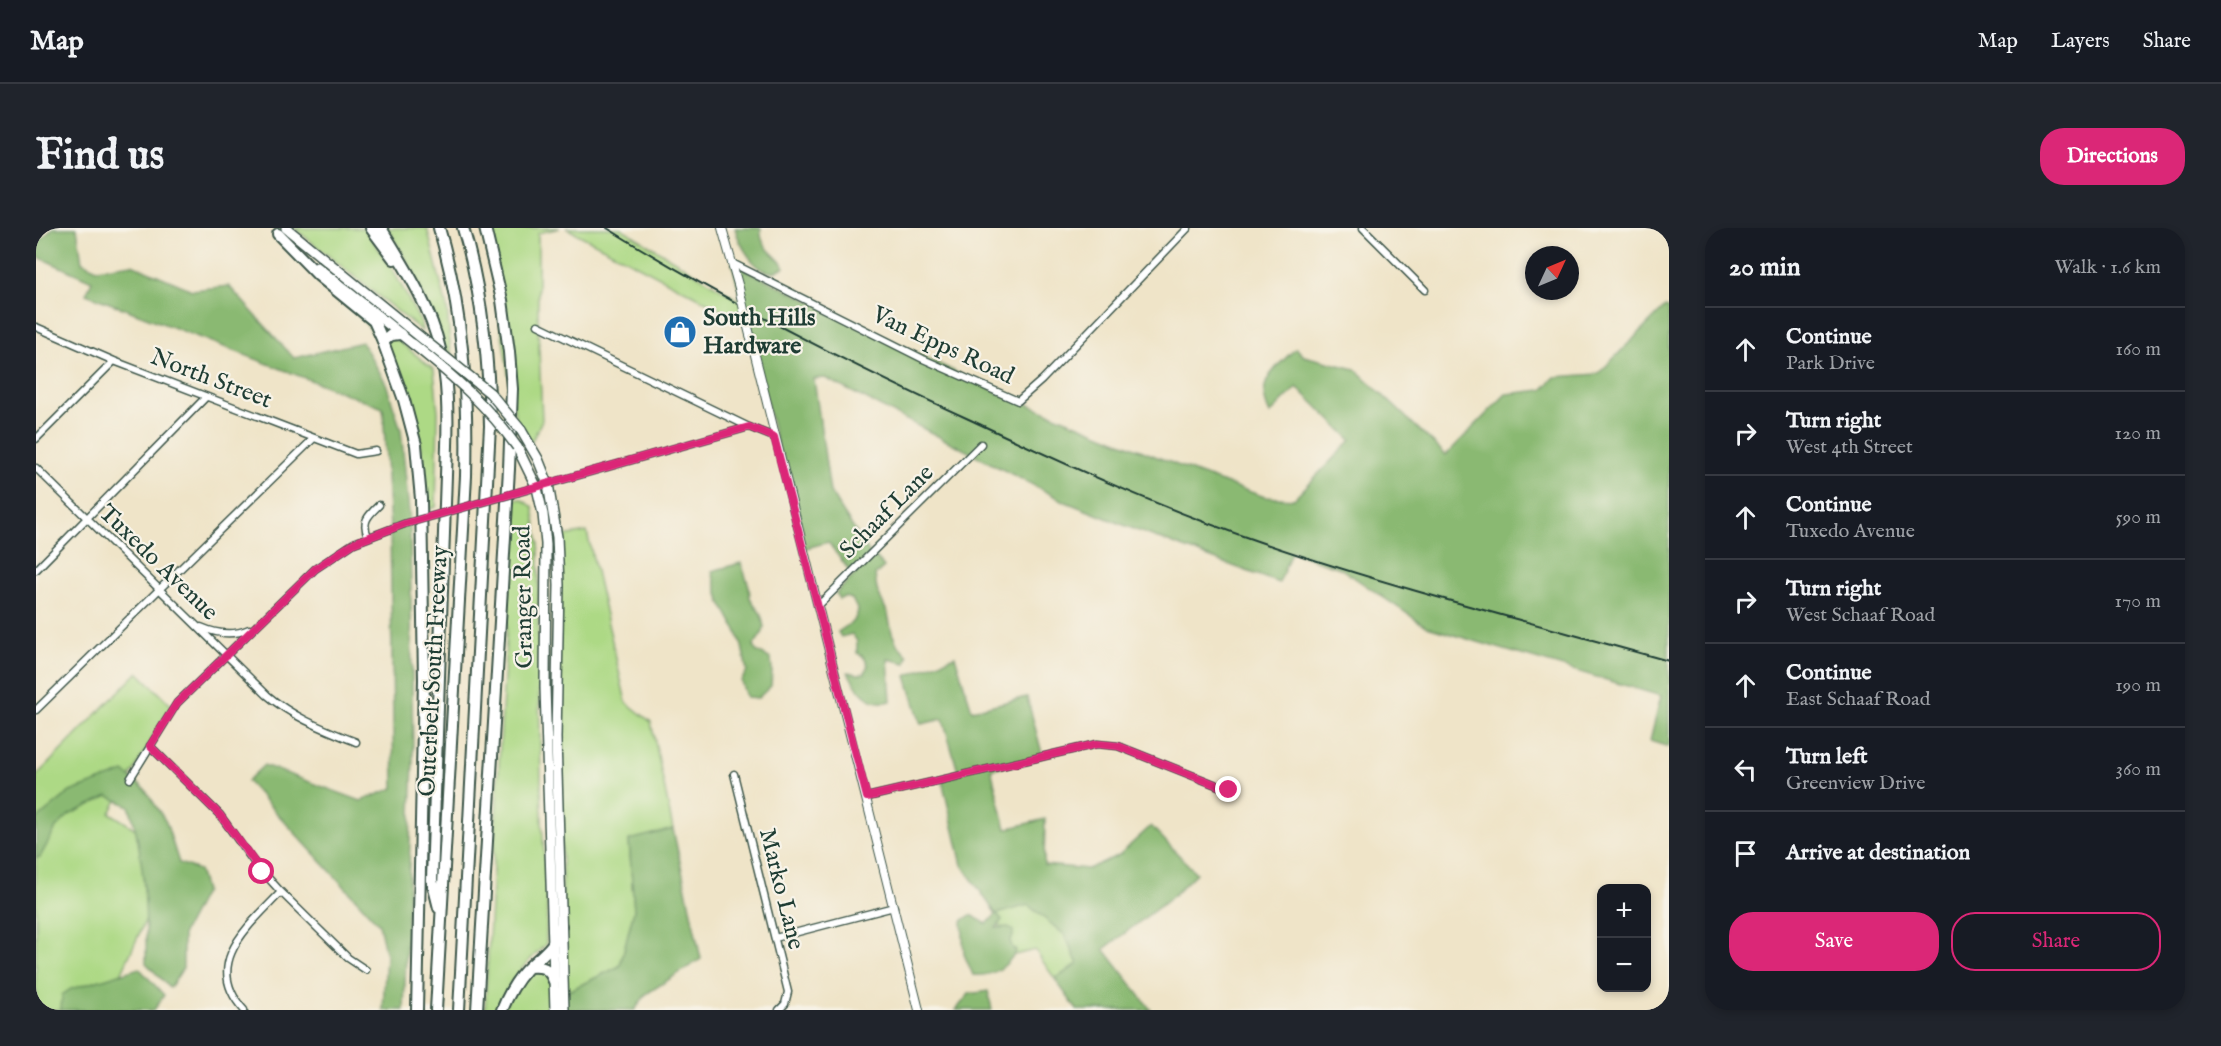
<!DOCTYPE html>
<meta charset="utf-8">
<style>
:root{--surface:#171b24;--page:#20242c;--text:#f1f3f6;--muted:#9ea1a6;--line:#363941;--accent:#db2777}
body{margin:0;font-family:"IM FELL English",serif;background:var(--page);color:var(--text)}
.controls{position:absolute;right:18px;bottom:18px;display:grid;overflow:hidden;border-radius:12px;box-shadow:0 3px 9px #0003}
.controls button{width:54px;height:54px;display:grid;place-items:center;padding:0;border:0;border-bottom:2px solid var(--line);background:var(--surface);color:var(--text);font:30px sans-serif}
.compass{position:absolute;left:1489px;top:18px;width:54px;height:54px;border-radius:50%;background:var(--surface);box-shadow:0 3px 9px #0003;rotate:46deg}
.stop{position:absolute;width:18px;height:18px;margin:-14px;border:4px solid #db2777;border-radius:50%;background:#fff}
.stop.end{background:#db2777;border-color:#fff;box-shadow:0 2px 6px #0008}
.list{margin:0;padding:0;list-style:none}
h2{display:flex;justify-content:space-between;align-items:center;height:78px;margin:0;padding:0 24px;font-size:26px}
h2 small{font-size:20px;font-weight:400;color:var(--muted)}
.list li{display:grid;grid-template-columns:39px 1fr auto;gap:18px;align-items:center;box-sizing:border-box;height:84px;padding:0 24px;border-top:2px solid var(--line)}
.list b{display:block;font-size:22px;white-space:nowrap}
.list p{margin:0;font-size:20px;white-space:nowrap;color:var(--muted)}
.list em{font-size:20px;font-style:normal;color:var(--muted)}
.actions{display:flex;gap:12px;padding:18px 24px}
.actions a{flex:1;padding:14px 0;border:2px solid var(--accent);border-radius:24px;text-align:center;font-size:21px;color:var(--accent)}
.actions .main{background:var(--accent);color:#fff}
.icon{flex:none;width:33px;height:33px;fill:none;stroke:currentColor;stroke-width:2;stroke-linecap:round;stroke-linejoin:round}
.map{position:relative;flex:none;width:1633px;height:782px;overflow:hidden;border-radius:24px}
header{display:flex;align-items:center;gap:36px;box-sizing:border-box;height:84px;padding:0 30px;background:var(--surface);border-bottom:2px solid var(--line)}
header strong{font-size:28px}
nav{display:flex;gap:33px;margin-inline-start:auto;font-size:21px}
.intro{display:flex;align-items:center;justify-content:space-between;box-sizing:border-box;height:144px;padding:0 36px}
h1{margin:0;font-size:42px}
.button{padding:15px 27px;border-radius:24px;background:var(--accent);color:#fff;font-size:21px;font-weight:700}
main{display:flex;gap:36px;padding:0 36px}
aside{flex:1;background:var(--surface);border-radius:24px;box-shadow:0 3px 9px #0003}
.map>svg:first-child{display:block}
.green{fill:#add985;stroke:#668b5c;stroke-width:1.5}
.forest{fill:#8ab972;stroke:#547b53;stroke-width:1.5}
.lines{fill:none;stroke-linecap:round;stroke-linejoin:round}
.minor-casing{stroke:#3e564a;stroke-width:9}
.tertiary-casing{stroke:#3e564a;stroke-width:10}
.primary-casing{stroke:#3e564a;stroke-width:12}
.motorway-casing{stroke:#3e564a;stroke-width:14}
.minor{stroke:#fff;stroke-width:6}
.tertiary{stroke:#fff;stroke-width:8}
.primary{stroke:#fff;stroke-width:9}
.motorway{stroke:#fff;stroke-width:10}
.rail{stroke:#1f3d34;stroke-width:2}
.minor-bridge-casing{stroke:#3e564a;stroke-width:9;stroke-linecap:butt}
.tertiary-bridge-casing{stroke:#3e564a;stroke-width:10;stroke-linecap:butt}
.primary-bridge-casing{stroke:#3e564a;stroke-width:12;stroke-linecap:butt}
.minor-bridge{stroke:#fff;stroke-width:6}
.tertiary-bridge{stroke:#fff;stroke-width:8}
.primary-bridge{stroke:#fff;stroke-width:9}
.route{stroke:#db2777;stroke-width:8}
.labels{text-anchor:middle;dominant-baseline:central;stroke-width:4.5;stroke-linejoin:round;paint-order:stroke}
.poi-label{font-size:24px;font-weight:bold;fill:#1f3d34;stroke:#f7f3e8;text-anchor:start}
.street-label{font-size:24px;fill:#1f3d34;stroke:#f7f3e8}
</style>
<header>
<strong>Map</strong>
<nav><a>Map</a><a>Layers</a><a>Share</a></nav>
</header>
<div class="intro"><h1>Find us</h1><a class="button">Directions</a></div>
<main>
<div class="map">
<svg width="1633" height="782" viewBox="0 0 1633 782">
<rect width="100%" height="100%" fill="#f7f3e8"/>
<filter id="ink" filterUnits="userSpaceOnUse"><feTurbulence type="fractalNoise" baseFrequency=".0167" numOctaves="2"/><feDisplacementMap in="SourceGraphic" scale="12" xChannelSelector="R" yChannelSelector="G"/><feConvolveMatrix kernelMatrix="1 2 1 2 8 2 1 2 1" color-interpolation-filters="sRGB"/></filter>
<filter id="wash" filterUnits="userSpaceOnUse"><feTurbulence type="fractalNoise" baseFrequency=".008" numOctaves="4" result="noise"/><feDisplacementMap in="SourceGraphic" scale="24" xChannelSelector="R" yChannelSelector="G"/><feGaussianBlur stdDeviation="1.35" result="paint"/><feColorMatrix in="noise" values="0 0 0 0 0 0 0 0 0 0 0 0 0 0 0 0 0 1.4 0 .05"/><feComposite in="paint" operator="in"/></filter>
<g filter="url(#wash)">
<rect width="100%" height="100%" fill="#efe4c8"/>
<!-- green -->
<path class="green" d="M258 0H329L358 44 385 95 386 103Z
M351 0H391L411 80 415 126 407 120 378 45Z
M449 0H524L502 5V97L506 192 494 217 480 194Z
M530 0H585L706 74 711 95Z
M305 65 398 142 402 184 400 279 390 282C389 213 379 161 337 105 328 91 314 80 303 68Z
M485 271 497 279 503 316 502 419 506 593 511 677 510 716C487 738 473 752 461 782H449L478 272Z
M551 304 590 474 615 494 637 601 593 613 598 682 584 738 528 765 521 309Z
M102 444 135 477 74 585 114 610 116 677 69 782H0V548Z
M992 677 1029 707 1042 736 1019 751 999 722 974 728 960 686Z
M490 742H512L519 782H466Z"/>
<!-- forest -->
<path class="forest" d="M17 0H41L46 34 61 41 96 36 156 62 193 58 258 130 326 114 350 155 365 202 374 294 377 532 368 782H347L350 727 343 696 211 553 228 537 325 573 358 560 354 300 347 180 50 66 56 53 0 28V17Z
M699 0H725C722 19 741 27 749 39 744 40 741 44 736 44 718 44 703 15 699 0Z
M696 35 975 171 994 177 1163 246 1229 269 1258 271 1315 212 1261 159 1234 186C1218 154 1238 142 1260 120L1268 128 1319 141 1410 227 1470 166 1506 162 1519 149 1562 146 1629 79 1633 80V519L1614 513 1625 468 1391 399 1304 340 1255 324 1243 355 1100 302 1030 274 789 150 778 151 794 264 834 326 815 345 792 314 767 321Z
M836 330H841L848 339 839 347 841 362 852 386 856 405 861 416 872 428 870 435 852 431 855 473C833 479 821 462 812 444L822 446 829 445 832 436 827 428 821 425V413L816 406 805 409 802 404 818 393 822 383 816 371 809 369 803 371 800 365Z
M705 335 713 358 714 370 725 386 728 399 727 404 718 417 720 423 735 431 736 442 735 458 722 470 710 469 705 453 711 443 706 418 700 402 684 373 676 343Z
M919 428 936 482 991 469 1007 529 955 541 970 601 1009 591 1008 637 1052 641 1083 627 1115 598 1160 645 1136 669 1068 721 1115 782H1041L1019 751 1042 736 1029 707 992 677 961 686 966 692 960 700 972 699 977 703V709L974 712 976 719 980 723C971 739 957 749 937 747L928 726 926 693 935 687 951 696 960 686 926 637 906 552 923 547 907 491 885 496 870 448Z
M88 544 109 561 130 594 143 635 163 642 169 663 147 705V740L134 760 110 735C111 688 108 622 93 578L72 568 33 587 20 600 4 629 0 630V592L34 564Z
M637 601 665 731 610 766 599 782H528V765L584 738 598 682 593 612Z
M103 740 128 767 118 782H25L26 767 35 761Z
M952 763 956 782H920L933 766Z"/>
</g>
<g filter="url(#ink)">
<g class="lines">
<defs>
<path id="minor" d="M1327 0 1389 62
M696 35 887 131 982 173 1006 152 1152 0
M502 97 713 199 738 209
M0 99 78 133 320 226 340 223
M0 211 78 133
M0 240 231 467C258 490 288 501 320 514
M483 264 713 199
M332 308C325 293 333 287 343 277
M0 342 170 169
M782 378 945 216
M165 399C181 406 197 408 213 401
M0 482 278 210
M114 518 184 587 217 633 245 664 312 730 330 742
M698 546 752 764 749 776 743 782
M94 551 141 475 279 341 318 315 368 296
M831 569 1061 516 1082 518 1198 564
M739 710 858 679
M208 782C165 735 214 697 245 664"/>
<path id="tertiary" d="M686 0 703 60
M711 95 883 782"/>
<path id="primary" d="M250 0 373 100
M281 39 377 116
M485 202 502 231 512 256 521 309 523 357 520 510 528 782
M481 219 501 260 507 286 510 316 509 459 519 782"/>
<path id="motorway" d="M335 0 358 31
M345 0C368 38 394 77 404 121 412 153 412 186 411 218L396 652 403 680
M242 6 283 48 338 93 346 111 368 172 380 217 385 271 388 451 381 782
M347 114 355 107 364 106
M493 739C507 738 513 740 518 753
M400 782 430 248C432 163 427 82 403 0
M423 782 454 198C453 132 446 64 427 0
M441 782 473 241 476 161 473 124 466 72 449 0
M466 782C472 767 479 754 490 742 505 727 520 719 525 698"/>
</defs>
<!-- minor casing -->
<use href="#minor" class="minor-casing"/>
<!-- tertiary casing -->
<use href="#tertiary" class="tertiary-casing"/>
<!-- primary casing -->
<use href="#primary" class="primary-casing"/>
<!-- motorway casing -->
<use href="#motorway" class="motorway-casing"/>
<!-- minor -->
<use href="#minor" class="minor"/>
<!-- tertiary -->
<use href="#tertiary" class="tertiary"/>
<!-- primary -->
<use href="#primary" class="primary"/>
<!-- motorway -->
<use href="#motorway" class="motorway"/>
<!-- rail -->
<path class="rail" d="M571 0C689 73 813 136 939 194 1033 238 1129 282 1227 315 1361 361 1497 395 1633 433"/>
<defs>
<path id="minor-bridge" d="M368 296 483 264"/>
<path id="tertiary-bridge" d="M703 60 711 95"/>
<path id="primary-bridge" d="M373 100 454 165 485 202
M377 116C416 147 452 178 481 219"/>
</defs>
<!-- minor-bridge casing -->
<use href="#minor-bridge" class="minor-bridge-casing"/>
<!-- tertiary-bridge casing -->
<use href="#tertiary-bridge" class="tertiary-bridge-casing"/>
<!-- primary-bridge casing -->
<use href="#primary-bridge" class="primary-bridge-casing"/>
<!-- minor-bridge -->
<use href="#minor-bridge" class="minor-bridge"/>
<!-- tertiary-bridge -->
<use href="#tertiary-bridge" class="tertiary-bridge"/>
<!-- primary-bridge -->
<use href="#primary-bridge" class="primary-bridge"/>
</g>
</g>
<g class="lines" filter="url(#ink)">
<!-- route -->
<path class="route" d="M226 644 184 587 114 518 141 475 279 341 318 315 368 296 713 199 738 209 831 569 1061 516 1082 518 1193 562"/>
</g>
<!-- icons -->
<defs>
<symbol id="shop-disc" viewBox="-11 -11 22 22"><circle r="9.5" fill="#1f6fb2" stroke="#f7f3e8"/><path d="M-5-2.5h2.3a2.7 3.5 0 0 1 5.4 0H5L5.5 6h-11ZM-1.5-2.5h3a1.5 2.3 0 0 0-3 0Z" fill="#fff"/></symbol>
</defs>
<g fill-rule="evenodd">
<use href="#shop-disc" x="625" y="85" width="38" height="38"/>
</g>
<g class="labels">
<!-- poi labels -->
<g class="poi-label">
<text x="667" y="90">South Hills<tspan x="667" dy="28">Hardware</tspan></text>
</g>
<!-- street labels -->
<g class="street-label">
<text transform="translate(907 118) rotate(25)">Van Epps Road</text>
<text transform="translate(175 151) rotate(21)">North Street</text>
<text transform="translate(851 284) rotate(-45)">Schaaf Lane</text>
<text transform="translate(122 335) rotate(44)">Tuxedo Avenue</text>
<text transform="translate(488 369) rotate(-91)">Granger Road</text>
<text transform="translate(398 443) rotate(-87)">Outerbelt South Freeway</text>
<text transform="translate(745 661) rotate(76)">Marko Lane</text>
</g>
</g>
</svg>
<div class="controls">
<button>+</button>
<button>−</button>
</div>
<svg class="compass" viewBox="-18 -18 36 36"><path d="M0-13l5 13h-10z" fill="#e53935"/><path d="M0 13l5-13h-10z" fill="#9ea1a6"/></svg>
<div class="stop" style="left:226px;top:644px"></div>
<div class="stop end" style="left:1193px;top:562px"></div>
</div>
<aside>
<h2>20 min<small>Walk · 1.6 km</small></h2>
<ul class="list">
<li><svg class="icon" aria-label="ahead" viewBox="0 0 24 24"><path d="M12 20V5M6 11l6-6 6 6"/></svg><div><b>Continue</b><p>Park Drive</p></div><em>160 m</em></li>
<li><svg class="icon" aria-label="right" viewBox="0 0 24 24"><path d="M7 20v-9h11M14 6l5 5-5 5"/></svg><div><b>Turn right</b><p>West 4th Street</p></div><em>120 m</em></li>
<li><svg class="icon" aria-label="ahead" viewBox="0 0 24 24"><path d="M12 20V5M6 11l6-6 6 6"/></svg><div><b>Continue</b><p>Tuxedo Avenue</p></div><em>590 m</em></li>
<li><svg class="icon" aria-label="right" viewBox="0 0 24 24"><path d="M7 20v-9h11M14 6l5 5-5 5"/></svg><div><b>Turn right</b><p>West Schaaf Road</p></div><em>170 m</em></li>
<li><svg class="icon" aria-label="ahead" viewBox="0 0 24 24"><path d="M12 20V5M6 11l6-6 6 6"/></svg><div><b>Continue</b><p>East Schaaf Road</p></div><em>190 m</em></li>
<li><svg class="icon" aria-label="left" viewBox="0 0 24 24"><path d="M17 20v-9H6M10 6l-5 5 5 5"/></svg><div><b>Turn left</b><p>Greenview Drive</p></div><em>360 m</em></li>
<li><svg class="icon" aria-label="arrive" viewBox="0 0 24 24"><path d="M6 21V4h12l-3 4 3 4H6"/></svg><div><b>Arrive at destination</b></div></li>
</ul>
<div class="actions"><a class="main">Save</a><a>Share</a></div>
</aside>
</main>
